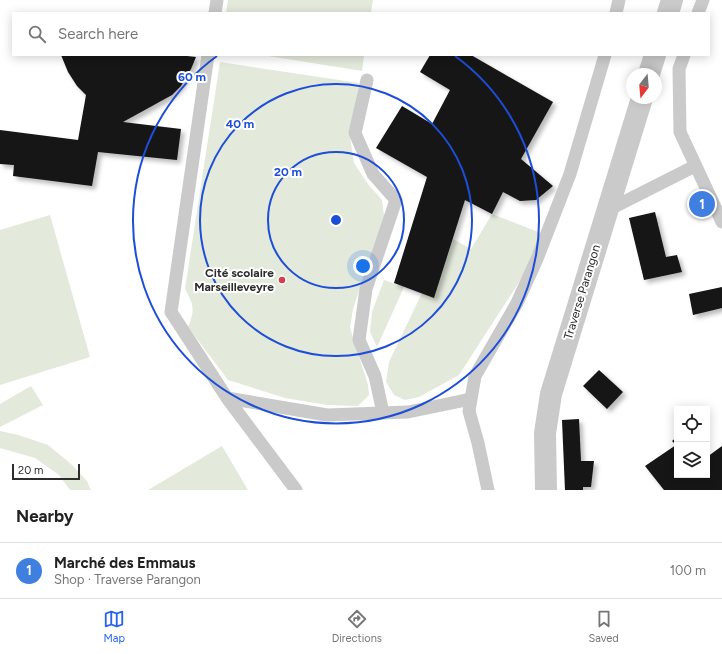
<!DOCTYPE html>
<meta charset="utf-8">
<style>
:root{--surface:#fff;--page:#f2f2f2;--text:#222;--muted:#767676;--line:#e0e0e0;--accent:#2563eb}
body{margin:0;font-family:Figtree,sans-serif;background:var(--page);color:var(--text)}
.controls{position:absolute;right:12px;bottom:12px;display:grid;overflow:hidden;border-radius:0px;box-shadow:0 2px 10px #0003}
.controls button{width:36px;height:36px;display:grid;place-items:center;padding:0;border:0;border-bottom:1px solid var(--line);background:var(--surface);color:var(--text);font:20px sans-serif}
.compass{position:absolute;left:626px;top:68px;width:36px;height:36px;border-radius:50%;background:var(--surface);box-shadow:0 2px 10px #0003;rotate:196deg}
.scale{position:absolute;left:12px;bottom:10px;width:68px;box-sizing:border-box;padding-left:4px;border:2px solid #2d2d2d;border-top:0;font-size:11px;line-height:14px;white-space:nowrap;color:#2d2d2d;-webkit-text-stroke:3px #fff;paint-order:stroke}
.you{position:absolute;left:363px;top:266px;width:14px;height:14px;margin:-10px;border:3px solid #fff;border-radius:50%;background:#1a73e8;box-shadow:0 0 0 6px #1a73e833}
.badge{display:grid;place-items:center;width:26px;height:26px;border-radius:50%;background:var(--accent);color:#fff;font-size:13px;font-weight:700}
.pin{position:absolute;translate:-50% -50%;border:2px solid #fff;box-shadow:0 1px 4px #0006}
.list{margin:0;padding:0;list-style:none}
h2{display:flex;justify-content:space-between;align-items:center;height:52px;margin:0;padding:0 16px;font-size:17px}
h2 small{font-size:13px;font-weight:400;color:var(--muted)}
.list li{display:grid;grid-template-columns:26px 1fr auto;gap:12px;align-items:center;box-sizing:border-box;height:56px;padding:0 16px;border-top:1px solid var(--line)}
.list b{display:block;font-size:15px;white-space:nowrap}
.list p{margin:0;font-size:13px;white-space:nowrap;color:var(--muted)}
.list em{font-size:13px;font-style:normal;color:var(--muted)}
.icon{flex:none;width:22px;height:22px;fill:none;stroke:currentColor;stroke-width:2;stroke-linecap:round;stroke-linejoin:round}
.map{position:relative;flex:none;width:722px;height:490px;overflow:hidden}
.search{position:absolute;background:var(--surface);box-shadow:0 2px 10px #0003;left:12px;right:12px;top:12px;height:44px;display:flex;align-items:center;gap:10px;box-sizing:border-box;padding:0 14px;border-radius:0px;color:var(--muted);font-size:15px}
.sheet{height:108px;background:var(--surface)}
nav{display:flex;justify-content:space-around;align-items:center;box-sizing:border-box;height:56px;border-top:1px solid var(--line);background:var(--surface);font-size:11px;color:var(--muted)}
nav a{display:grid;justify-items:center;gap:2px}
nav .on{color:var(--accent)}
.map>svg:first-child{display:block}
.green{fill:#e3e9db}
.building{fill:#141414;filter:url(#shadow)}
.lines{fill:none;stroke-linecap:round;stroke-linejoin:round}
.lane{stroke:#cacaca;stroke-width:13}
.street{stroke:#cacaca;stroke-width:22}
.ring{fill:none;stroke:#1d4ed8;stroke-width:2}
.poi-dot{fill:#d53e4a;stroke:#fff;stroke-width:1.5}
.labels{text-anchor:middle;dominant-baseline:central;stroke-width:4;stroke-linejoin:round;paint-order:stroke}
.poi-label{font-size:12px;font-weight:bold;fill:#2d2d2d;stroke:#fff;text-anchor:end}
.street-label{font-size:12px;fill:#2d2d2d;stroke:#fff}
.centre{fill:#1d4ed8;stroke:#fff;stroke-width:2}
.ring-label{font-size:12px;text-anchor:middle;font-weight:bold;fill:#1d4ed8;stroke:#fff;stroke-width:4;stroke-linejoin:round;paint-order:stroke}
</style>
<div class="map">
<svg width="722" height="490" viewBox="0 0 722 490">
<defs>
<filter id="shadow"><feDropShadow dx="3.5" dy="3.5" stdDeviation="2" flood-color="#0004"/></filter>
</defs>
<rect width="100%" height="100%" fill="#fff"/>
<!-- green -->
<path class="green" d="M228 0H373L371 13H226Z
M262 55H364L362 71Z
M220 62 359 83 350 137 354 163 368 184 382 200 384 216 353 309 350 328 368 385 369 395 358 406 327 405 285 398 228 380 188 327C195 310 194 305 185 289Z
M492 214 541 233 523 276 459 375 419 397 405 400 394 395 386 382 389 362 422 293 434 298 453 239 471 249Z
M50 215 90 357 0 385V230Z
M384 280 404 287 377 347 370 332 372 312Z
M31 386 43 405 0 427V404Z
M0 431 18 435 48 445 71 464 87 481 91 490H70L59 475 35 458 0 448Z
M222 446 248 490H148Z"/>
<!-- building -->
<path class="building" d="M61 55H178L196 57 191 69 181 86 172 95 123 122 181 129 177 160 98 152 92 186 13 176 14 165 0 164V130L78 140 86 95 77 86 68 72Z
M430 55H471L553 102 521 159 553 186 536 200 520 201 503 192 492 214 465 200 434 298 394 283 427 177 376 148 402 106 432 124 450 90 420 72Z
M655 212 666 257 677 255 682 272 644 280 629 218Z
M722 287V308L693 315 689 294Z
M599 370 623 392 607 409 583 386Z
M579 419 581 461H594L591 487H583V490H565L562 420Z
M677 437V475H707V457L722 446V490H664L645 466 676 445 672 441Z"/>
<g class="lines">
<!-- lane -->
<path class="lane" d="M215 13 217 0
M616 13 619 0
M698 13 703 0
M208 55 171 312 227 398 296 490
M684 55 679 69 680 132 722 222
M367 80 355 133 373 174 396 200 366 289 359 340 375 376 383 413
M608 210 695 166
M227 398 327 415 408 412 471 399
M488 490 478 443 469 411 475 376 517 303 537 259 570 174 605 55"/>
<!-- street -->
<path class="street" d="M668 13 672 0
M649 74 655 55
M546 490 545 433 551 394 642 98"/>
</g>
<!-- distance rings -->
<g class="ring">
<circle cx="336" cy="220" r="68"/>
<circle cx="336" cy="220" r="136"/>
<path d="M455 56A203 203 0 1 1 217 56"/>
</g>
<!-- markers -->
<circle class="poi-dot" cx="282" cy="280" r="4"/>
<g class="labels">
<!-- poi labels -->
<g class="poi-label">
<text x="274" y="273">Cité scolaire<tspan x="274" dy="14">Marseilleveyre</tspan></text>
</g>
<!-- street labels -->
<g class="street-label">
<text transform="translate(582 292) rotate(-73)">Traverse Parangon</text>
</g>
</g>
<circle cx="336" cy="220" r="6" class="centre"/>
<g class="ring-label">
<text x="192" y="81">60 m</text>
<text x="240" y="128">40 m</text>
<text x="288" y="176">20 m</text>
</g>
</svg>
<div class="controls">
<button><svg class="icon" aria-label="locate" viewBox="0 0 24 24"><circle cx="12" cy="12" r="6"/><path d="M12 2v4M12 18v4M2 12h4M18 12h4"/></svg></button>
<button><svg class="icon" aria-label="layers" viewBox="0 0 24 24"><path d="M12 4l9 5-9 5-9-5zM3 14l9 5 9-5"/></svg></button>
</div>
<svg class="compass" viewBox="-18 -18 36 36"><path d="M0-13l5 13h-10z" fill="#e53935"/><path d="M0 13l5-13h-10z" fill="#767676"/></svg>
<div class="scale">20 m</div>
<div class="you"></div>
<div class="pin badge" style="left:702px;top:204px;background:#3f7fe0">1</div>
<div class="search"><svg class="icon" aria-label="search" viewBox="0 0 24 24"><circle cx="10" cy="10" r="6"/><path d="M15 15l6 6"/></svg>Search here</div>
</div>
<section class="sheet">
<h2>Nearby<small></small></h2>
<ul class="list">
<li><span class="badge" style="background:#3f7fe0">1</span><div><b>Marché des Emmaus</b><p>Shop · Traverse Parangon</p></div><em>100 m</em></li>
</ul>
</section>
<nav>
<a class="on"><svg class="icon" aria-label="map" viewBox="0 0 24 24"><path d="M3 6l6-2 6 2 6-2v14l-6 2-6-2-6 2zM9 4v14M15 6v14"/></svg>Map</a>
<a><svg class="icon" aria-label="directions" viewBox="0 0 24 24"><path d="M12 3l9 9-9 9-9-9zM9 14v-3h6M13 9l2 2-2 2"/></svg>Directions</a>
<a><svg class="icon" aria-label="saved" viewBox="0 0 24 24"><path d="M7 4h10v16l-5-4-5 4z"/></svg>Saved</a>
</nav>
